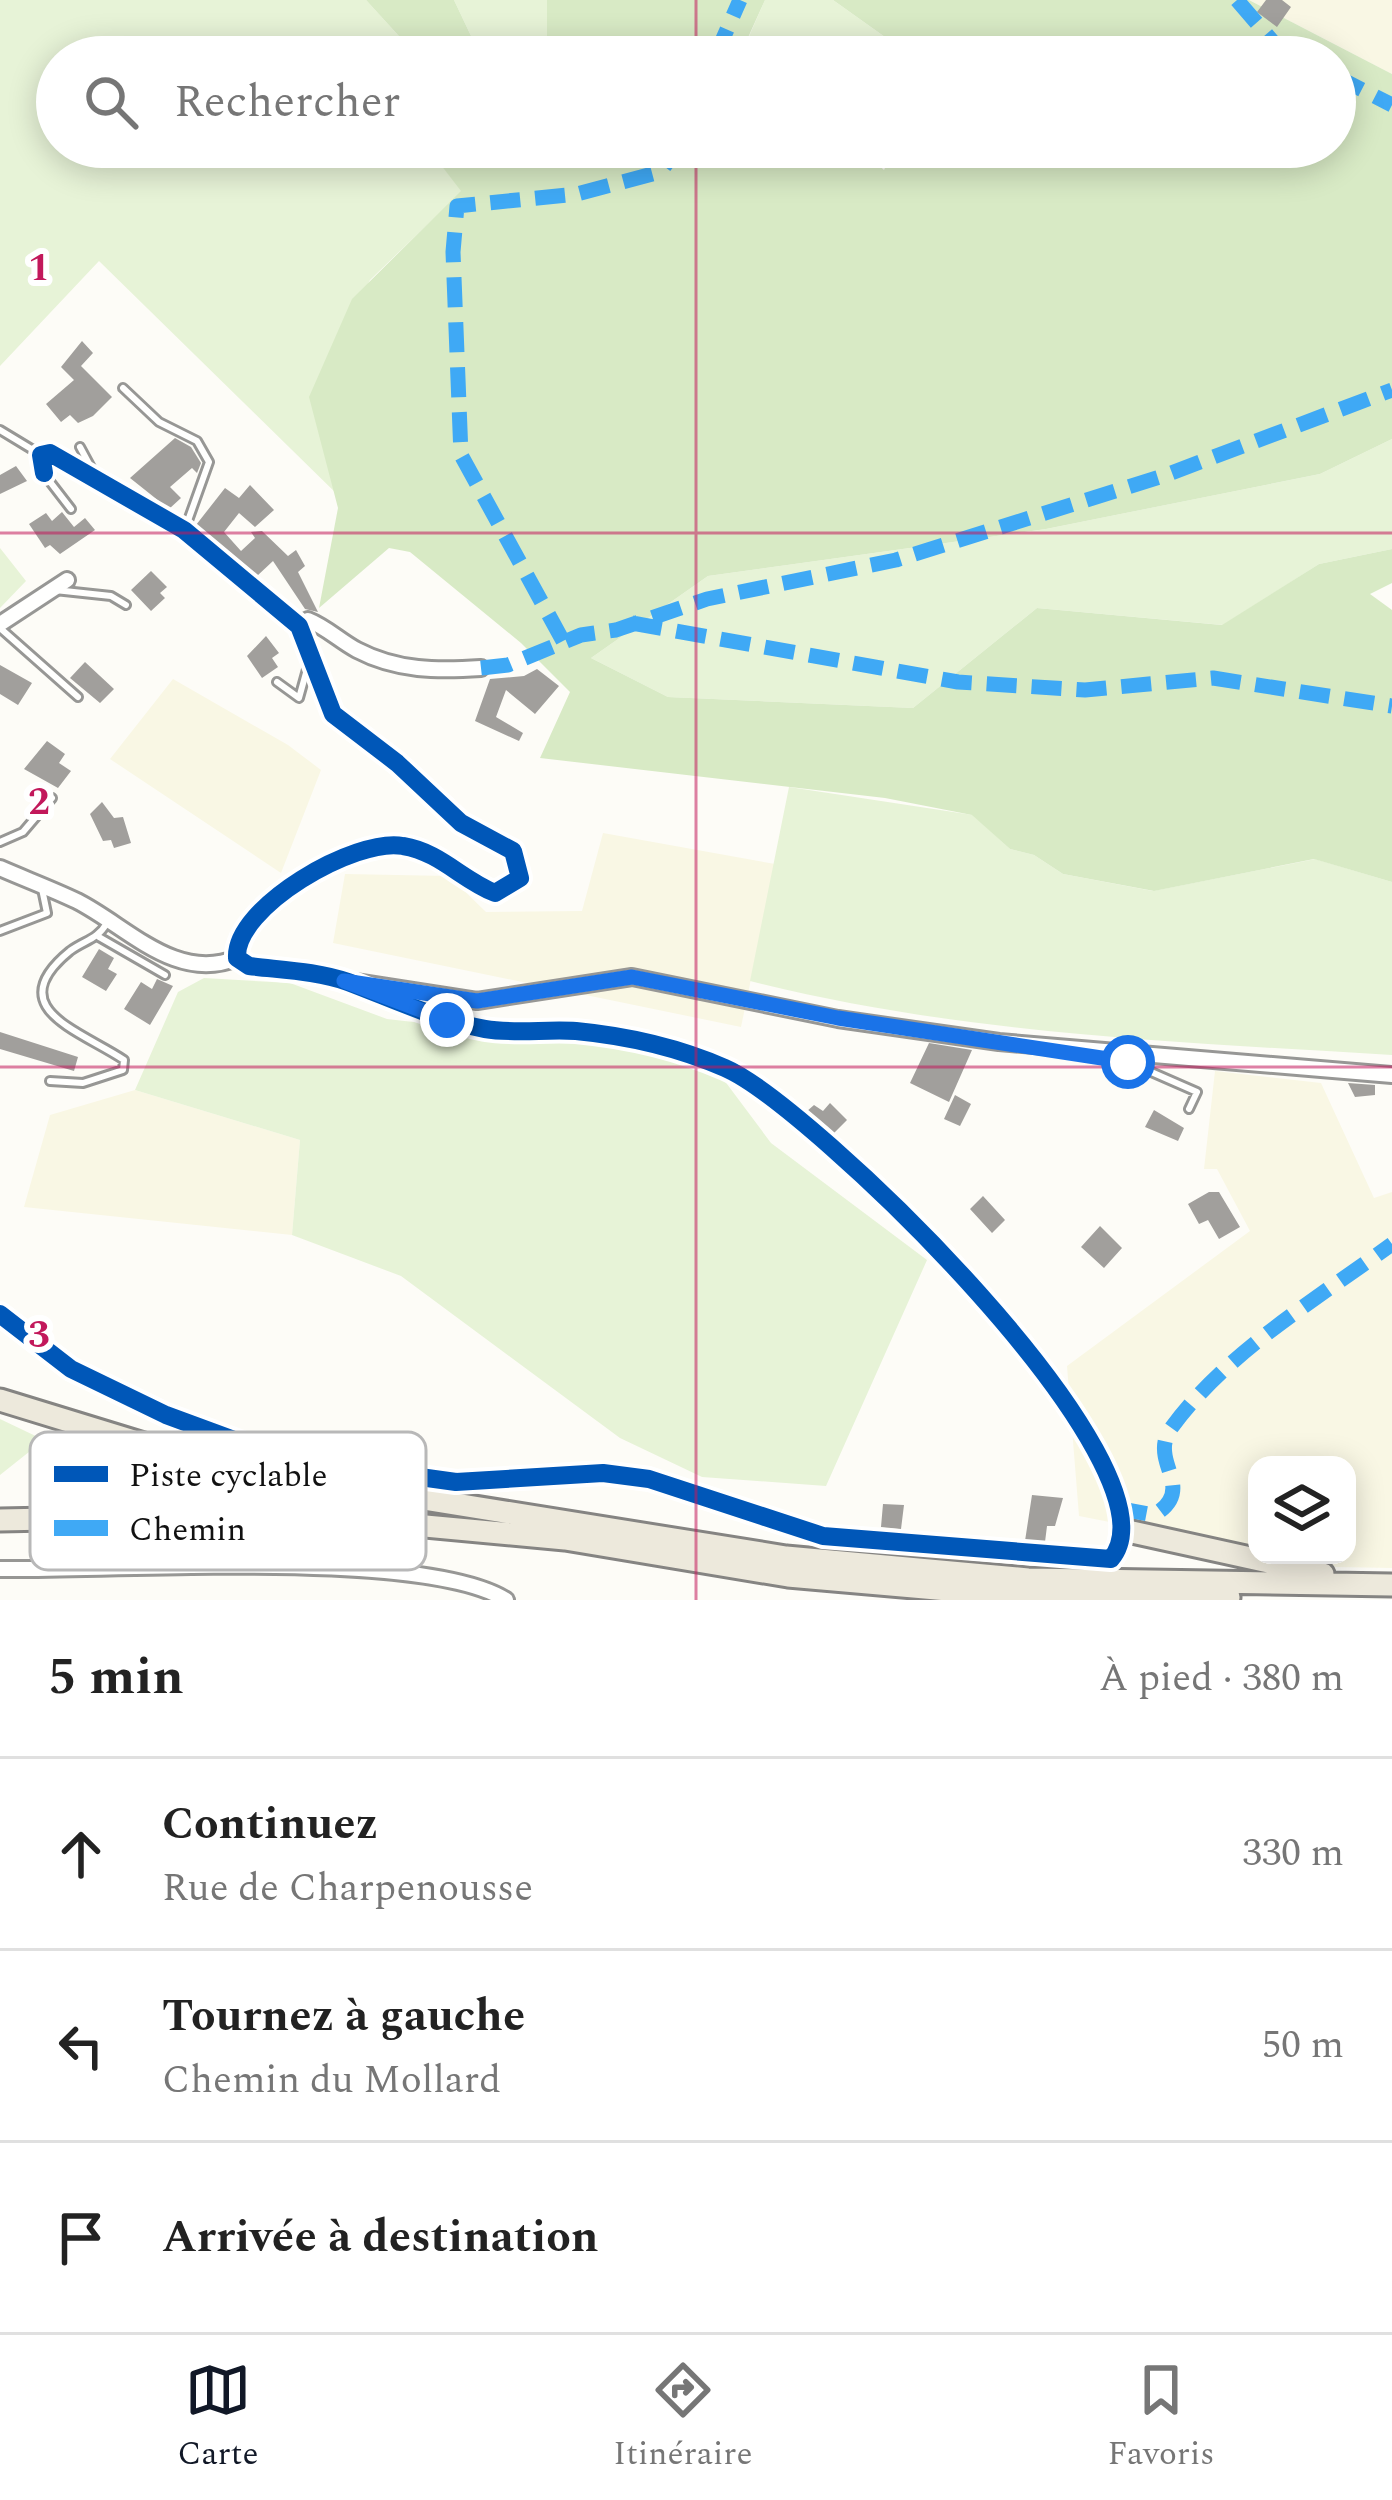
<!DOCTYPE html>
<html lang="fr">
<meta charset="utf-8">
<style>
:root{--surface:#fff;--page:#f6f6f6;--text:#222;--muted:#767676;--line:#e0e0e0;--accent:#111827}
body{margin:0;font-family:Spectral,serif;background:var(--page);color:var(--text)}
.controls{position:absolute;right:36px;bottom:36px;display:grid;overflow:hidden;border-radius:24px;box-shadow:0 6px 30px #0003}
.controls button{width:108px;height:108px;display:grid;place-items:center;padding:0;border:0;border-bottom:3px solid var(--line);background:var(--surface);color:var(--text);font:60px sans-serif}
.stop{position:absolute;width:36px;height:36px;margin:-27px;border:9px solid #1a73e8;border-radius:50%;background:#fff}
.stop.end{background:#1a73e8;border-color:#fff;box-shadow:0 3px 12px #0008}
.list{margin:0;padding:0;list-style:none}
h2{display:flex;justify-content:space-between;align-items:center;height:156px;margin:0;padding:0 48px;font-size:51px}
h2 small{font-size:39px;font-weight:400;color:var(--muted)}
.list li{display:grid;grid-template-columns:78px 1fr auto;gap:36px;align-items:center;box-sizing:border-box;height:192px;padding:0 48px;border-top:3px solid var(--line)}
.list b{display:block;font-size:45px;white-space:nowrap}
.list p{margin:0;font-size:39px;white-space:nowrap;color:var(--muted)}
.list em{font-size:39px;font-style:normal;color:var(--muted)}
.icon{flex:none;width:66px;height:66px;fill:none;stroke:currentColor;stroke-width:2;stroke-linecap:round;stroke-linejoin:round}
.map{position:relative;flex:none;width:1392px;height:1600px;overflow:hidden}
.search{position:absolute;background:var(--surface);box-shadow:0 6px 30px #0003;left:36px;right:36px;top:36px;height:132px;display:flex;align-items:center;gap:30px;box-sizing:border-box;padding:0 42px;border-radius:66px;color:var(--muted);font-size:45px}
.sheet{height:732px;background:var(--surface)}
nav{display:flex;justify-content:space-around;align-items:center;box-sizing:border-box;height:168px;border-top:3px solid var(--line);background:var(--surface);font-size:33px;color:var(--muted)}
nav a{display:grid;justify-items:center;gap:6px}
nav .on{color:var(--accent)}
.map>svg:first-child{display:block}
.farmland{fill:#f9f7e4}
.green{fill:#e7f3d7}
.forest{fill:#d8eac5}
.building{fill:#a19f9c}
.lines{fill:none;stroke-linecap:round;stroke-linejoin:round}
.service-casing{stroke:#979795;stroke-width:12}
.minor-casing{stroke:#979795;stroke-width:20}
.primary-casing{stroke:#858482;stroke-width:27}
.service{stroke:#fffffe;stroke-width:6}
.minor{stroke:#fffffe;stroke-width:14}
.primary{stroke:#ede9dc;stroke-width:21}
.quiet{stroke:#3fa9f5;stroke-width:15;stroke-dasharray:30 15;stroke-linecap:butt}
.cycleway-casing{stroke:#fff;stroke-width:26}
.cycleway{stroke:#0057b8;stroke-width:18}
.route{stroke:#1a73e8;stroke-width:15}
.grid{fill:none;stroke:#c2185b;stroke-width:3;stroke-opacity:0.55}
.key{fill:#fff;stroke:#b8b8b8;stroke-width:3}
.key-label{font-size:33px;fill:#111}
.grid-label{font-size:39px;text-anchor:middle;font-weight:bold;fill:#c2185b;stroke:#fff;stroke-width:12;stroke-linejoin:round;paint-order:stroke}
</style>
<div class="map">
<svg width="1392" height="1600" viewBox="0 0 1392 1600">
<rect width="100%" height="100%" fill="#fdfcf7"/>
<!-- farmland -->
<path class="farmland" d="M1249 0H1392V74Z
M173 679 288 745 321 770 281 873 110 759Z
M603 833 775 864 741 1027 333 943 345 874 449 876 486 912 582 911Z
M1215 1071 1321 1083 1374 1198 1392 1192V1568L1336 1567 1278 1555H1347V1465H1257V1551L1079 1516 1067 1366 1250 1231 1217 1169H1204Z
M135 1090 300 1140 292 1235 24 1207 50 1115Z"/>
<!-- green -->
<path class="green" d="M0 0H366L418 57H57V147H427L462 191 370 280 310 397 342 499 99 261 0 366Z
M454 0H547V57H481Z
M765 0H833L913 57H761L746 43Z
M1392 439V549L1319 564 1223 625 1037 608 913 708 668 697 591 658 708 576 1046 529 1320 474Z
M0 548 26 581 0 608Z
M789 787 973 815 1010 849 1034 855 1063 874 1153 891 1315 859 1392 882V1055C1178 1042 959 1034 750 981Z
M204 978 290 983 387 1019 633 1047 721 1076 771 1143 927 1260 826 1486 702 1477 620 1438 401 1276 292 1235 300 1140 135 1090 178 992Z
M0 1419 44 1440 0 1475Z"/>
<!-- forest -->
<path class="forest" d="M366 0H454L481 57H418Z
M547 0H765L746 42 761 57H547Z
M833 0H1249L1392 74V439L1320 474 1046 529 708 576 591 658 668 697 913 708 1037 608 1222 625 1319 564 1392 549V583L1370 594 1392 610V882L1314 859 1154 891 1063 874 1034 855 1010 849 972 815 885 798 540 758 570 692 521 643 410 552 389 548 319 608 338 508 309 397 352 299 461 191 427 147H859L884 170 895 147H1335V57H913Z"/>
<!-- building -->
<path class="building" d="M1266 0H1282L1291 7 1277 27 1257 12Z
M82 341 93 353 81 366 112 397 93 416 78 423 70 415 61 422 46 404 74 380 61 367Z
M175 438 191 447 201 463 197 473 192 468 170 487 181 498 169 509 130 478Z
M16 466 27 481 0 494V475Z
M250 485 274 510 255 527 239 513 224 532 241 551 255 538 251 532 262 531 288 556 296 550 305 566 298 572 318 612 305 609 273 561 257 576 196 525 225 488 239 498Z
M62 512 74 527 85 518 95 530 60 554 50 545 45 548 29 524 46 513 52 521Z
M151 571 167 587 160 593 165 598 151 611 131 590Z
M266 636 279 653 272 658 278 667 262 678 247 656Z
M85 662 114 689 100 703 70 678Z
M0 665 32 683 18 705 0 694Z
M537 669 559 686 535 714 506 690 496 717 523 733 519 741 475 721 490 679 524 676Z
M47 741 65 754 59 763 71 771 58 788 24 769Z
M102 802 114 818 123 817 131 843 114 848 111 840 103 841 90 814Z
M99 949 114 958 108 969 117 974 106 991 82 977Z
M157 979 173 986 150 1025 124 1009 141 982 152 989Z
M0 1032 78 1057 74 1071 0 1049Z
M929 1043 972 1050 949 1102 910 1083Z
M1348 1083 1375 1085V1095L1355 1097Z
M955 1095 971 1104 960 1126 944 1119Z
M830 1103 847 1120 833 1134 806 1112 814 1105 823 1111Z
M1154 1110 1184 1128 1178 1141 1145 1127Z
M1209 1192H1219L1240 1227 1219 1239 1208 1220 1199 1224 1188 1204Z
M983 1196 1005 1220 992 1233 970 1209Z
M1100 1226 1122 1248 1104 1268 1081 1247Z
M1032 1495 1063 1498 1055 1526H1047L1045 1542 1025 1541Z
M883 1504 904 1505 901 1529 881 1527Z"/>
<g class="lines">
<defs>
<path id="service" d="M123 388 159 422 197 441 209 462 185 529
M0 430 38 453
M80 447 94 473
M44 474 71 509
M55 590 111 596 126 605
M0 628 78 697
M277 682 299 698 309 662
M0 842 23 832 52 798
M0 931 47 913 42 889
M99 937 165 975
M1117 1057 1197 1092 1189 1109
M50 1081 83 1083 123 1070 124 1060C79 1030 0 1008 70 951 85 940 97 940 107 923"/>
<path id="minor" d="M0 624 67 580
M299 626 308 620C326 627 340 641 357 650 397 671 438 671 481 668
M0 868C25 879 52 889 77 901 128 927 176 983 237 958
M355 982 477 1001 632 977 838 1019 999 1042 1392 1075
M0 1314 71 1369 166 1415 283 1458 456 1482 603 1473 649 1479 823 1536 1111 1559C1188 1469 809 1104 725 1068 677 1047 628 1036 576 1031 546 1029 515 1034 485 1029 437 1020 393 999 348 982 317 971 281 970 249 966L237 958C234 907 356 837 403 846 440 852 462 880 495 893L520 878 513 851 461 823 397 763 333 714 299 626 184 530 50 453 41 455 44 473
M0 1569C110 1571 424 1548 506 1600"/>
<path id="primary" d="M0 1400 212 1465 786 1557 1028 1579 1392 1585
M0 1520 296 1514 565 1539 788 1576 993 1594 1229 1597
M1123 1530 1323 1574"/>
</defs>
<!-- service casing -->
<use href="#service" class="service-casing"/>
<!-- minor casing -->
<use href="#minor" class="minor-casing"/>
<!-- primary casing -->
<use href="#primary" class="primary-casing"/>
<!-- service -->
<use href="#service" class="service"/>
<!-- minor -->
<use href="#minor" class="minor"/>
<!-- primary -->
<use href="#primary" class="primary"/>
<!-- quiet -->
<path class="quiet" d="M1237 0 1286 57
M715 57 740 0
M1335 76 1392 105
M632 623 958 682 1085 690 1213 678 1392 706
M563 641 461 455 453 252 457 206 577 194 660 172 679 147
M481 668 508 665 581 635 616 630 707 599 896 560 1163 476 1392 390
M1117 1508 1154 1515C1199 1488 1146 1461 1172 1427 1228 1351 1317 1299 1392 1244"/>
<defs>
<path id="cycleway" d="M0 1314 71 1369 166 1415 283 1458 456 1482 603 1473 649 1479 823 1536 1111 1559C1188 1469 809 1104 725 1068 677 1047 628 1036 576 1031 546 1029 515 1034 485 1029 437 1020 393 999 348 982 317 971 281 970 249 966L237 958C234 907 356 837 403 846 440 852 462 880 495 893L520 878 513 851 461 823 397 763 333 714 299 626 184 530 50 453 41 455 44 473"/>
</defs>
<!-- cycleway casing -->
<use href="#cycleway" class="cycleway-casing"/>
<!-- cycleway -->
<use href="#cycleway" class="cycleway"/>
</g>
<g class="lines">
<!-- route -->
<path class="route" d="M447 1020 344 981 477 1001 632 977 838 1018 1128 1062"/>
</g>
<!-- grid -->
<path class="grid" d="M696 0V57M696 147V1600M0 533H1392M0 1067H1392"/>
<!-- legend -->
<rect x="30" y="1432" width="396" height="138" rx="18" class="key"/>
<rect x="54" y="1466" width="54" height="16" fill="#0057b8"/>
<rect x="54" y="1520" width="54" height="16" fill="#3fa9f5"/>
<g class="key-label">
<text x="129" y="1486">Piste cyclable</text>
<text x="129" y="1540">Chemin</text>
</g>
<g class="grid-label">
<text x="39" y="280">1</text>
<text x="39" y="814">2</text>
<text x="39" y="1347">3</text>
</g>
</svg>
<div class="controls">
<button><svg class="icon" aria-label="layers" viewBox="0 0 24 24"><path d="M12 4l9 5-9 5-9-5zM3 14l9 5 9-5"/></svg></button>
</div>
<div class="stop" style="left:1128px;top:1062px"></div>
<div class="stop end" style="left:447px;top:1020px"></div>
<div class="search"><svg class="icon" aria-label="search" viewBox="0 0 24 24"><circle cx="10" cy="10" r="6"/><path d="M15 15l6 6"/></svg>Rechercher</div>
</div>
<section class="sheet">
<h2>5 min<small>À pied · 380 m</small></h2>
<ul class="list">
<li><svg class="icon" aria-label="ahead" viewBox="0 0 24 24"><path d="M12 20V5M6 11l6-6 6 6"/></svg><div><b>Continuez</b><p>Rue de Charpenousse</p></div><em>330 m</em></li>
<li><svg class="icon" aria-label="left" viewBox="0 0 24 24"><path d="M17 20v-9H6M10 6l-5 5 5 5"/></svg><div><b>Tournez à gauche</b><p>Chemin du Mollard</p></div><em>50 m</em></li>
<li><svg class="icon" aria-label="arrive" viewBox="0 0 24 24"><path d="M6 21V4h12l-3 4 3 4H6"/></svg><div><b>Arrivée à destination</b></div></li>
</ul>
</section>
<nav>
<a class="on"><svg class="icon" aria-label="map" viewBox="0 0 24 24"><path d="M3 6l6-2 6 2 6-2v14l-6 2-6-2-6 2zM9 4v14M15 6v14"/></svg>Carte</a>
<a><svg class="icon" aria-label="directions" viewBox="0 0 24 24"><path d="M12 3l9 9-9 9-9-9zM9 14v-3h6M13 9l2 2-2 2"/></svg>Itinéraire</a>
<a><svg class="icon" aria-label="saved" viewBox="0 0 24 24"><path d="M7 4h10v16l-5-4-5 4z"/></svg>Favoris</a>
</nav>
